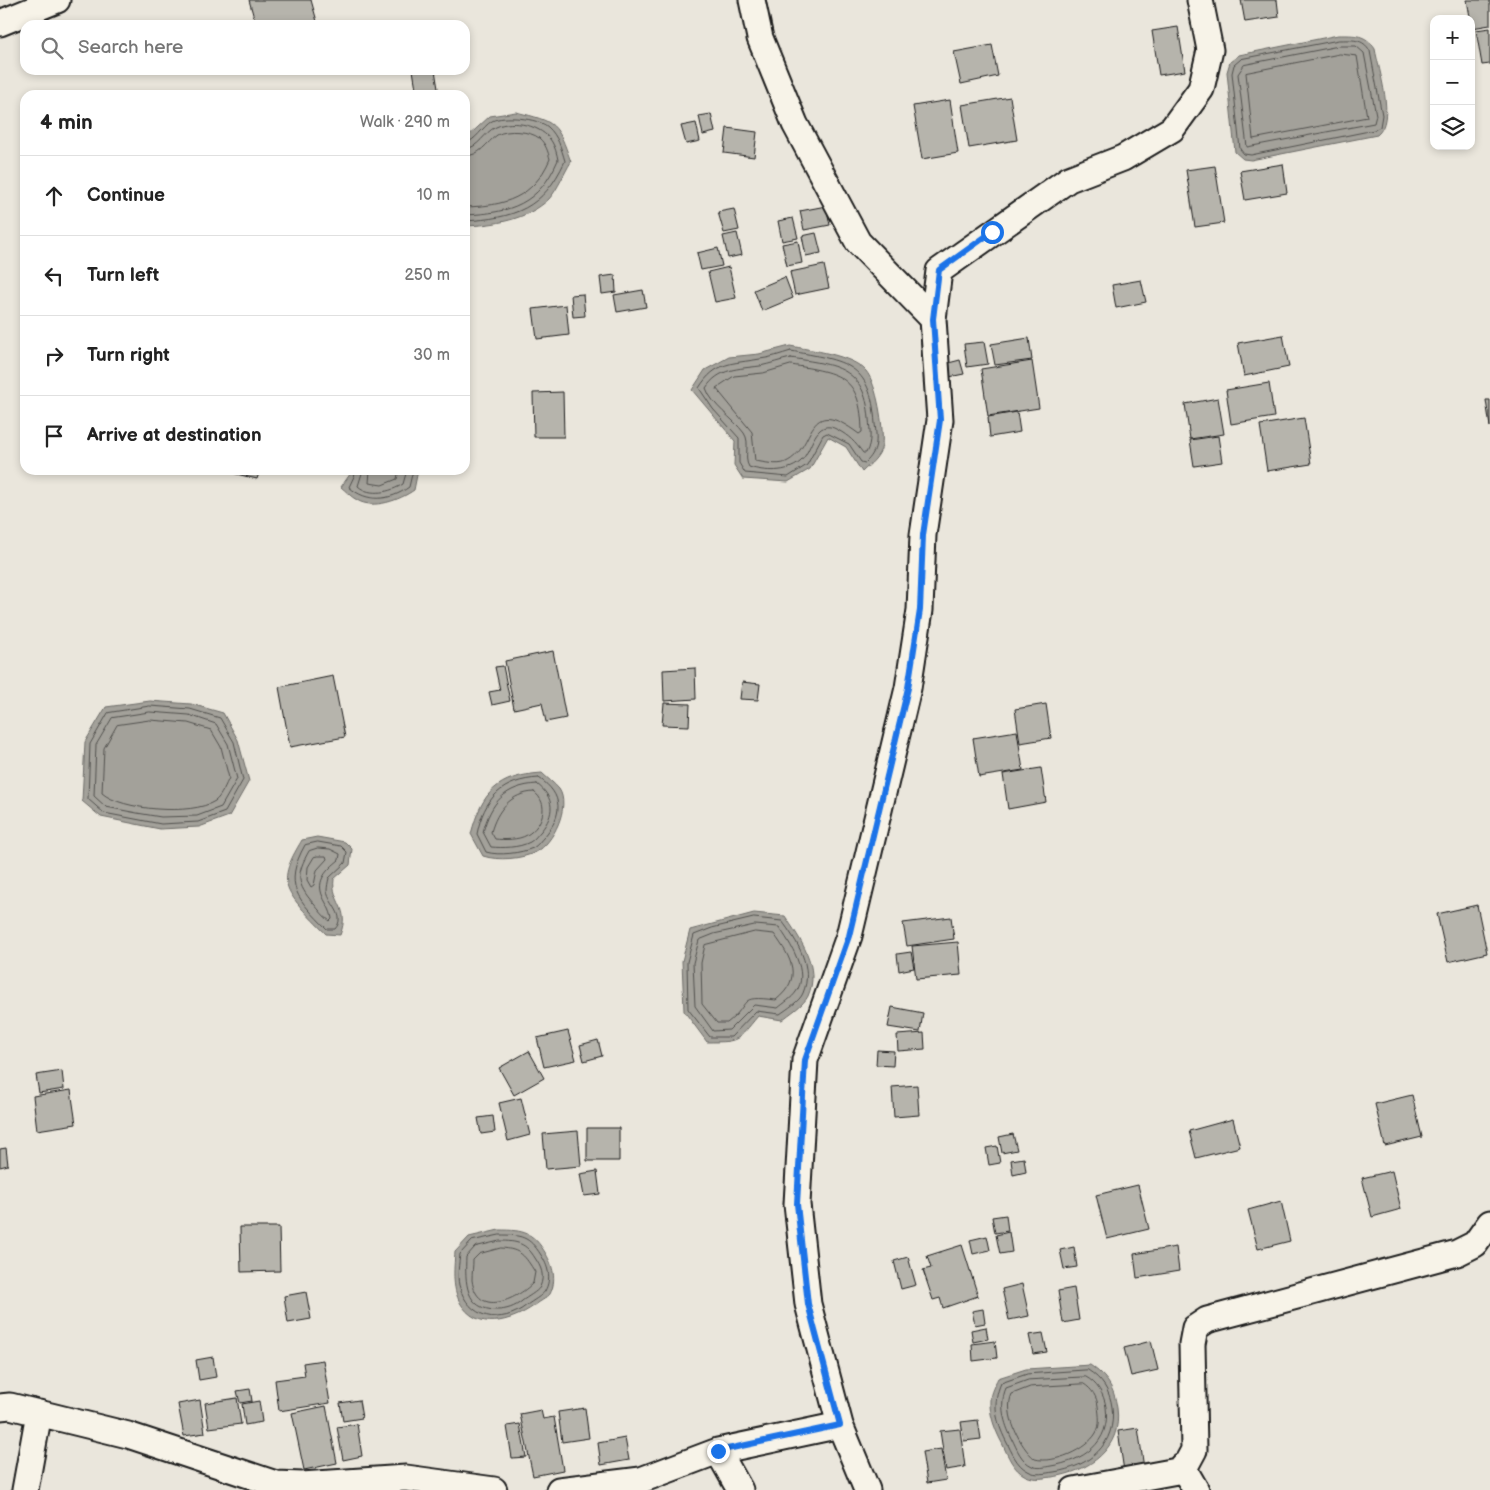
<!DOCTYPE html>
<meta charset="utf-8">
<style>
:root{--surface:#fff;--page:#f6f6f6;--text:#222;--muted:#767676;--line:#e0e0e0}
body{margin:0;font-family:"Balsamiq Sans",sans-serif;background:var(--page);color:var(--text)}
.controls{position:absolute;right:15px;top:15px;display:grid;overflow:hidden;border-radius:10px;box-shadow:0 2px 8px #0003}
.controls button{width:45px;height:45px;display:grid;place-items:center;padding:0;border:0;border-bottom:1px solid var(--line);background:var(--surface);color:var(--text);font:25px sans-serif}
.stop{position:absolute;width:15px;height:15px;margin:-11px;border:4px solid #1a73e8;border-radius:50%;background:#fff}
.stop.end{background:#1a73e8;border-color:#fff;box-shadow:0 1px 5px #0008}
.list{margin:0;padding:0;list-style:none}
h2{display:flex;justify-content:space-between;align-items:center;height:65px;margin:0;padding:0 20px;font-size:21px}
h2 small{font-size:16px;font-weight:400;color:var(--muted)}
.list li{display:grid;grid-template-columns:32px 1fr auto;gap:15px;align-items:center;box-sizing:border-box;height:80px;padding:0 20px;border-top:1px solid var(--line)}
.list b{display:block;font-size:19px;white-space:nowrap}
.list em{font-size:16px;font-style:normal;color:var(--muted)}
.icon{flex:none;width:28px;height:28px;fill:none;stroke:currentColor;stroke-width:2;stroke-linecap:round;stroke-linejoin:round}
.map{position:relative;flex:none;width:1490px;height:1490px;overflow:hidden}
.search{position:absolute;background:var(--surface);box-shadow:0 2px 8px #0003;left:20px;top:20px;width:450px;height:55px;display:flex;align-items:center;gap:12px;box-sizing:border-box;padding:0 18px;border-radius:15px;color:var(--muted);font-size:19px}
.panel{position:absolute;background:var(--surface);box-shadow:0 2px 8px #0003;left:20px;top:90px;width:450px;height:385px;border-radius:15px}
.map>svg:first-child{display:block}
.water{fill:#a3a19a;stroke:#6d6c68}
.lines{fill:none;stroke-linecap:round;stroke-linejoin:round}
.shore{stroke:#52514e;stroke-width:1}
.building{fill:#b6b4ac;stroke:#1c1c1c}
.street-casing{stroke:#1c1c1c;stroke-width:29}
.street{stroke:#f7f3e8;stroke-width:25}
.route{stroke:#1a73e8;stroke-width:6}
</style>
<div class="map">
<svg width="1490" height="1490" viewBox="0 0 1490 1490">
<rect width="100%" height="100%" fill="#eae6dc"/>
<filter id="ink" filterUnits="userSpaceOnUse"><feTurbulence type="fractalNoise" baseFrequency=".02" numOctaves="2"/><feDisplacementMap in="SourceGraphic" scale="10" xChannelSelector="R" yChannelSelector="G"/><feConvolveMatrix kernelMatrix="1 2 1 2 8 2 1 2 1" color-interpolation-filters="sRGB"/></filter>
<g filter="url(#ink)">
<!-- water -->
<path class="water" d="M1338 35C1355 35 1366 34 1375 49 1379 71 1396 120 1377 135L1251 160 1243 159 1235 152 1227 72 1230 62 1239 55Z
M516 112C556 122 557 122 571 162 564 173 558 189 549 199 527 220 494 225 465 226V139L490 116Z
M790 346C811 350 852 355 866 371 877 384 884 428 882 445 880 457 870 464 862 472L846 447 828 437 810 469 788 482 743 479 734 465 735 441 692 390 705 370 729 357 759 354Z
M353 470H418L414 490C400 500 373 510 357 500 351 497 346 491 341 487Z
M150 701 191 704 223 713 238 740 249 781 229 816 199 827 160 829 101 817 82 801 85 742 106 707Z
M542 773C547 778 554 783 559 789 571 806 553 844 536 852 522 859 498 861 483 856L471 834C482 792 497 776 542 773Z
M317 837 345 842 352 849 350 865 334 879C331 903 351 907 340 935L326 934C315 922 290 900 287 884 284 869 295 852 302 840Z
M754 913 785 916C800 939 821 967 808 996 804 1005 789 1014 782 1020L758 1016C737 1041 740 1042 707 1042L684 1011 682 961 690 930Z
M499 1230C524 1230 533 1232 546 1254 553 1266 557 1280 550 1294 548 1297 541 1301 538 1303 517 1319 482 1333 463 1307 451 1291 454 1270 455 1252L469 1237Z
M1090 1365C1107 1377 1114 1387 1117 1408 1123 1448 1089 1472 1052 1477 1044 1478 1035 1480 1026 1476 1013 1470 1008 1456 1002 1443 995 1430 989 1414 990 1400 990 1393 995 1384 998 1378L1026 1369Z"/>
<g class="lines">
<!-- shore -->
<path class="shore" d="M1339 40C1352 40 1363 38 1370 51L1382 115 1380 127 1374 130 1251 155 1244 154 1240 149 1232 73 1234 65 1241 59Z
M1339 46H1356L1364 53 1376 115 1374 123 1247 147 1238 74 1244 65Z
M1340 54 1357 56 1367 117 1253 139 1246 73Z
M465 143C476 141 482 127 492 121 503 115 538 118 548 127 558 136 561 148 565 161 543 209 515 218 465 221
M465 149C479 148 484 132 496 127 513 119 542 125 552 142 555 147 557 154 558 160 539 204 511 213 465 215
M465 156C480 156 486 143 497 135 507 129 531 131 539 138 546 144 548 152 550 159 533 198 505 206 465 207
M791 351C845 361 871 362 875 424 877 440 878 451 865 463L861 462 849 444 827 433 823 435 807 465 788 477 745 473 739 463V438L713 409 699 388C716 361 732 364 760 359 770 358 781 354 791 351Z
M791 358C835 365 865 366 869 419 870 431 872 442 866 453H863C855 442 849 436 838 430 814 416 813 451 800 462 787 473 765 472 749 467 743 457 751 443 744 433 733 418 712 406 706 388 719 368 738 369 760 366 770 364 781 360 791 358Z
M791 365C841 373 861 376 862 432L859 434C803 392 818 447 786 462 778 466 763 462 755 461L752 432 716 388 734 376 763 373Z
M357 470 349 487C367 503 390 501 409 487L413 470
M363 470 358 486C370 497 391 492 403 484L407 470
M370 470 369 483 382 485 397 479 399 470
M150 706 190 709 220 718 234 742 243 780 225 812 198 822 161 824 104 813 88 799 90 744 108 713Z
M150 712 189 715 216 724 228 744 237 779 221 807 197 816 161 817 137 813 106 807 94 796 96 745 112 718Z
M150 720 188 723 211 730 221 747 229 778C226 784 221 797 215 801 192 816 121 810 102 793L104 748 117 725Z
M539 778C564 795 563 815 544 837 541 840 537 846 533 848 521 853 499 856 486 852L477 834C484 798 502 780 539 778Z
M537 784C555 798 555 814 541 831 538 834 534 840 530 842 519 848 502 848 491 847L483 832C491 802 505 786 537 784Z
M534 792C550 804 543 825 527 835 519 840 504 840 495 839L491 832C497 810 511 793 534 792Z
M318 842 341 846 347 852 345 863 329 878C328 882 327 887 327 891 329 905 347 915 335 929H327C298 899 282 886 305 845Z
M318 848 330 849 340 854 339 860C328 869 315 880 323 897 326 904 331 910 332 919L330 921C324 917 319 910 314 904 296 884 296 874 309 851Z
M318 856H326L327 859 317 870 314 885 311 887 307 880 308 867 314 857Z
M754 918 782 921C797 941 814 967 803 993 800 1001 787 1009 780 1014L756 1011 731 1037H710L688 1009 687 962 694 935 712 928Z
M755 925 779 927C790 943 810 973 796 992 792 998 784 1003 778 1008L754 1005 729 1030 713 1031 695 1006 693 963 699 940 714 934Z
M755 932 774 934C792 959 803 978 776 1000 735 995 753 1003 727 1023H717L702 1004 701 963 705 945Z
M500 1235C521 1235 529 1236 541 1255 548 1266 552 1278 545 1291 542 1296 532 1301 527 1305 501 1326 468 1319 459 1285 457 1276 459 1263 460 1254L472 1241Z
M500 1241C517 1241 526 1243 535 1258 541 1267 545 1275 540 1287 537 1292 527 1297 522 1301 515 1307 506 1310 497 1310 465 1310 465 1282 466 1257L475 1247Z
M501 1248C521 1249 525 1256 535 1272L533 1283C516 1300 477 1318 472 1280 472 1273 473 1266 473 1260L479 1254Z
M1088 1370C1102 1379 1110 1391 1112 1407 1117 1444 1089 1467 1054 1472 1045 1473 1036 1476 1028 1471 1016 1465 1012 1452 1006 1441 996 1421 992 1404 1001 1383L1027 1374Z
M1086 1377C1097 1383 1104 1394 1106 1407 1111 1443 1083 1461 1051 1466 1045 1467 1038 1469 1032 1466 1021 1461 1017 1449 1012 1439 1004 1423 999 1405 1006 1388L1028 1380Z
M1084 1384C1092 1389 1097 1397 1098 1406 1099 1415 1101 1425 1096 1433 1086 1450 1054 1464 1035 1459 1020 1447 1003 1413 1012 1394L1030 1387Z"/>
</g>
<!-- building -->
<path class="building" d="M249 0H311L318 25H256Z
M1241 0H1277L1279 17 1245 22Z
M1467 0H1490V25L1472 28Z
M1178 27 1185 71 1159 75 1152 31Z
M1490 28V64L1482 65 1476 30Z
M992 45 998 76 961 84 954 52Z
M413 70H435L439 95H417Z
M1010 97 1017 140 969 148 962 105Z
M950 100 958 153 922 159 913 106Z
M711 114 715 132 703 135 699 116Z
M696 123 700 141 686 144 681 126Z
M727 128 757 132 754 157 724 153Z
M1283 164 1287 193 1245 200 1240 171Z
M1215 166 1224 223 1195 227 1186 170Z
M826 206 830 225 804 230 800 211Z
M734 209 739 230 724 233 718 212Z
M793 218 798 238 782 241 778 221Z
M737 233 742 255 728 258 723 236Z
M816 233 821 253 806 256 802 236Z
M798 241 802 263 787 266 782 244Z
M718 248 722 266 701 270 697 253Z
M824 265 829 288 795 295 790 272Z
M729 267 736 298 715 302 708 272Z
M615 275 616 292 602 294 600 277Z
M785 277 793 298 762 311 754 290Z
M1141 280 1146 302 1116 308 1112 285Z
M643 290 646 307 617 312 614 295Z
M583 294 585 316 573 317 571 295Z
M566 305 569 335 537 339 533 309Z
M1283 335 1289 367 1244 376 1238 343Z
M1029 338 1032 360 995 365 991 344Z
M984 342 988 364 967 367 964 344Z
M960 360 964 374 944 378 941 365Z
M1032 361 1039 408 988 416 981 369Z
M1269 383 1274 417 1231 424 1226 390Z
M563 392 564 437H534L533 393Z
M1218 398 1224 434 1190 439 1185 404Z
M1486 400H1490V427Z
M1017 412 1020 432 990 437 988 417Z
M1304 418 1311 464 1267 471 1260 425Z
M1218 436 1222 462 1194 466 1190 440Z
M220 470H260L257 479Z
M553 651 566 718 546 722 542 703 514 709 505 661Z
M503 666 510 701 492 705 489 692 500 690 495 667Z
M695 668 696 699 664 701 663 670Z
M333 676 345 737 290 747 279 687Z
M742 682 760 684 758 700 740 699Z
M664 703 690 704 689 726 662 725Z
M1046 704 1051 738 1020 743 1015 709Z
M1017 731 1023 770 979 777 973 738Z
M1041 768 1046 802 1008 809 1003 774Z
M1477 905 1487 953 1448 962 1437 914Z
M951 917 954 939 907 946 903 923Z
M958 942 961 975 916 979 912 946Z
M911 952 914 968 899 971 897 954Z
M892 1007 923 1013 920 1032 888 1027Z
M568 1031 576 1060 544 1067 537 1038Z
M924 1033 925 1049 898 1051 897 1035Z
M598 1040 602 1056 584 1061 580 1045Z
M877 1050 894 1051 893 1066 876 1065Z
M529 1051 544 1078 514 1095 499 1068Z
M62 1071 64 1089 39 1093 36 1075Z
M917 1085 919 1115 894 1117 892 1087Z
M71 1090 76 1124 37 1130 33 1096Z
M1412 1095 1422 1137 1385 1146 1375 1104Z
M521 1098 530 1135 508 1141 499 1103Z
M493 1116 495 1132 481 1134 478 1118Z
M1233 1119 1240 1147 1196 1158 1189 1131Z
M587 1128H619V1161H587Z
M578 1131 581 1166 546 1169 543 1134Z
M1013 1134 1017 1150 1002 1153 999 1137Z
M997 1146 1000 1163 989 1165 986 1148Z
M6 1148 8 1165 0 1167V1149Z
M1024 1158 1026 1172 1013 1175 1011 1160Z
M597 1171 600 1194 584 1196 580 1174Z
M1392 1171 1401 1209 1372 1217 1362 1178Z
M1138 1185 1149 1229 1107 1239 1096 1195Z
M1281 1201 1290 1241 1258 1249 1248 1210Z
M1006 1215 1008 1231 995 1233 992 1217Z
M240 1227H279L280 1271 241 1272Z
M1009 1232 1012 1252 1000 1254 996 1235Z
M987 1236 990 1250 973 1254 970 1240Z
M962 1245 978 1296 943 1308 940 1298 933 1300 923 1270 931 1268 927 1256Z
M1074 1247 1077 1267 1064 1269 1060 1250Z
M1176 1247 1179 1271 1137 1278 1134 1254Z
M908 1257 916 1285 901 1289 894 1261Z
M1022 1284 1029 1316 1009 1320 1002 1289Z
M1074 1288 1079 1320 1063 1323 1058 1291Z
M306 1292 311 1319 288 1323 284 1296Z
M983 1309 985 1323 975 1325 972 1311Z
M986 1327 988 1339 973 1342 971 1330Z
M1043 1333 1047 1352 1033 1354 1029 1335Z
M995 1341 997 1358 973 1361 972 1344Z
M1151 1341 1158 1370 1131 1376 1124 1348Z
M213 1357 216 1377 199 1380 196 1360Z
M323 1360 330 1403 279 1411 275 1380 305 1376 303 1363Z
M250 1389 252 1401 240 1403 237 1391Z
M237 1398 241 1424 209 1428 205 1403Z
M200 1400 205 1433 184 1436 178 1404Z
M359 1400 362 1418 343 1421 340 1403Z
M259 1401 262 1422 245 1425 242 1404Z
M326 1406 337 1463 304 1470 292 1413Z
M585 1408 589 1438 562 1442 558 1412Z
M541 1410 543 1419 554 1417 563 1470 533 1476 520 1414Z
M978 1420 981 1439 964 1441 961 1422Z
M357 1424 362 1456 343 1460 337 1427Z
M520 1424 526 1457 512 1458 507 1426Z
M1138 1428 1144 1468 1124 1471 1118 1431Z
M960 1429 965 1467 946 1470 940 1431Z
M625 1438 629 1460 601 1465 598 1443Z
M941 1449 946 1480 927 1483 922 1452Z"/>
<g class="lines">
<defs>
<path id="street" d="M752 0 760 38 795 124 858 242 933 319
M0 23 57 0
M0 1407 10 1406 128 1435 276 1484 302 1485 406 1478 494 1490
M718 1451 740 1490
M1182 1466 1196 1490
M25 1490 39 1413
M559 1490 641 1480 718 1451 840 1425
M867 1490 840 1425 808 1304 797 1204 805 1060 849 936 908 688 920 610 923 535 940 420 933 319 939 271 1069 179 1123 158 1172 129 1201 89 1210 50 1200 0
M1074 1490 1177 1471 1187 1463 1194 1450 1192 1344 1195 1328 1207 1320 1457 1253 1475 1244 1490 1223"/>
</defs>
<!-- street casing -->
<use href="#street" class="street-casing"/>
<!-- street -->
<use href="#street" class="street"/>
</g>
</g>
<g class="lines" filter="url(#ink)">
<!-- route -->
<path class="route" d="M718 1451 840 1425 808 1304 797 1204 805 1060 849 936 908 688 920 610 923 535 940 420 933 319 939 270 992 232"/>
</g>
</svg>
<div class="controls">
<button>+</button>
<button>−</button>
<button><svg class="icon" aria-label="layers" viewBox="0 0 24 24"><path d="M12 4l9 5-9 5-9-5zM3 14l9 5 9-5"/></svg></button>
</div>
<div class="stop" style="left:992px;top:232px"></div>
<div class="stop end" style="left:718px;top:1451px"></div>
<div class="search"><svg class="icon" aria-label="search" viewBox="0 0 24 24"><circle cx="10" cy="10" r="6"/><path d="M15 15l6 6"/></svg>Search here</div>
<section class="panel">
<h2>4 min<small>Walk · 290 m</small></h2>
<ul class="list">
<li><svg class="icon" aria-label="ahead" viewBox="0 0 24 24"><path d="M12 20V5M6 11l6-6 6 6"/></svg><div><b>Continue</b></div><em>10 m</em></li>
<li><svg class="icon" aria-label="left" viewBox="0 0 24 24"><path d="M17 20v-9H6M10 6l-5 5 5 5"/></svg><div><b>Turn left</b></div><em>250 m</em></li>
<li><svg class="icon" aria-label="right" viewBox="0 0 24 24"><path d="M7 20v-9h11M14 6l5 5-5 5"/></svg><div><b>Turn right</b></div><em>30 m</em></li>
<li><svg class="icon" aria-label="arrive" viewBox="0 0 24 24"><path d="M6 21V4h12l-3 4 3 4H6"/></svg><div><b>Arrive at destination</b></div></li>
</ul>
</section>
</div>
